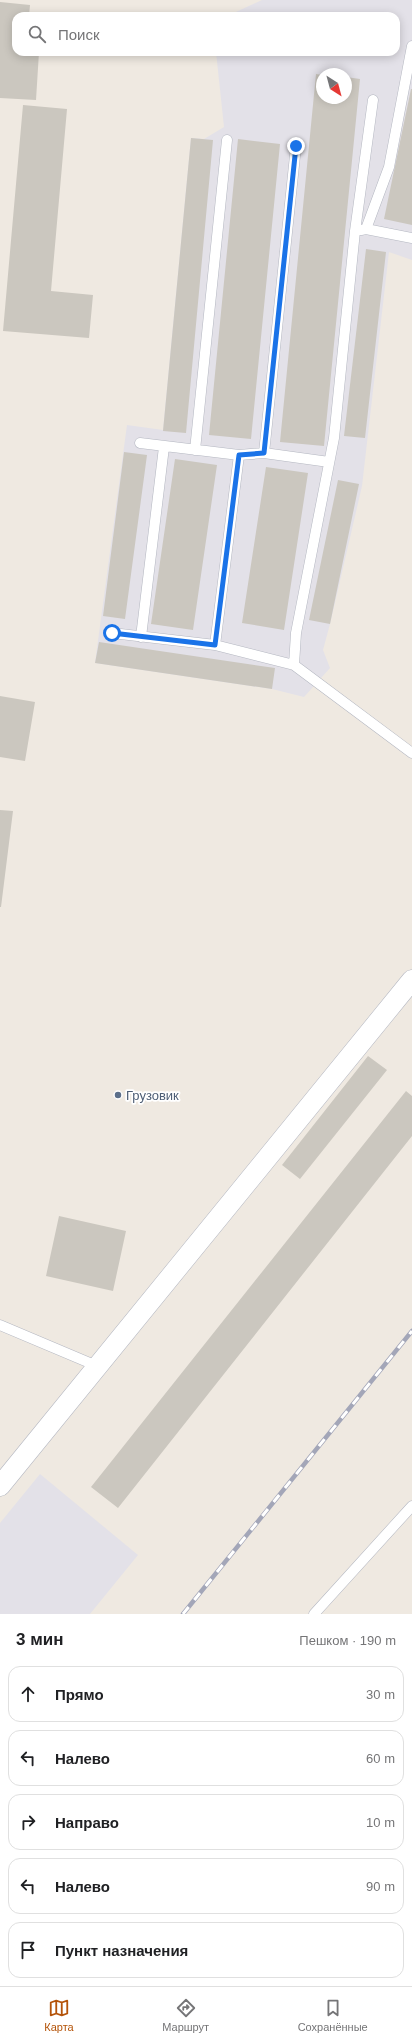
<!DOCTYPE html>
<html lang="ru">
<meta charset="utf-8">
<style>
:root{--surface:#fff;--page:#f2f2f2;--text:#202124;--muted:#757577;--line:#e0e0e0;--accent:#b45309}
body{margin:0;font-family:Helvetica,sans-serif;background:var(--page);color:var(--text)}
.compass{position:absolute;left:316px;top:68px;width:36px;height:36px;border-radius:50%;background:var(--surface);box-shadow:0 2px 10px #0003;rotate:144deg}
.stop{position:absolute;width:12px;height:12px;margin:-9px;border:3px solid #1a73e8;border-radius:50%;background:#fff}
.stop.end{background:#1a73e8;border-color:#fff;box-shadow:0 1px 4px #0008}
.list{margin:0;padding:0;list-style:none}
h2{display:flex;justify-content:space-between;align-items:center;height:52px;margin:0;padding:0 16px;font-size:17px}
h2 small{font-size:13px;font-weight:400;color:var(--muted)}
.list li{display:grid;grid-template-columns:26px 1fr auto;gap:12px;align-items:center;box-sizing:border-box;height:56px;margin:0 8px 8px;padding:0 8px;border:1px solid var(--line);border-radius:12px}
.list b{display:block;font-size:15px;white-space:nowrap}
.list em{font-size:13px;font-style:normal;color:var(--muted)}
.icon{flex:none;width:22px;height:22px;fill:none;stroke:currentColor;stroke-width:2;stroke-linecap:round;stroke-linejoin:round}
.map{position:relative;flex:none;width:412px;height:1614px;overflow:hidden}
.search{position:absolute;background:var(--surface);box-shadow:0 2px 10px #0003;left:12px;right:12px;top:12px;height:44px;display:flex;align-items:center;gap:10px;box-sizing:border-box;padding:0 14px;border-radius:12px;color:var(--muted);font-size:15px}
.sheet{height:372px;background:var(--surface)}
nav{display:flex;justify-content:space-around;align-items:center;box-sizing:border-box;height:56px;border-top:1px solid var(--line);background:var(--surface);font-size:11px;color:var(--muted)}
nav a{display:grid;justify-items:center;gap:2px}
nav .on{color:var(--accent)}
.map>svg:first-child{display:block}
.industrial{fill:#e3e1e8;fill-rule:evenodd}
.building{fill:#cbc7bf}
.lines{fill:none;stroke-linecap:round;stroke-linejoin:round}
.service-casing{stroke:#b4b7c1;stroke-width:11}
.minor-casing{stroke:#b4b7c1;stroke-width:21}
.service{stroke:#fff;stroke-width:10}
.minor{stroke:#fff;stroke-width:20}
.rail-casing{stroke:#a3a6b8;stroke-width:4.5}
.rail{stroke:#fff;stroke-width:3;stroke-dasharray:9;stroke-linecap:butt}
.route{stroke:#1a73e8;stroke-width:5}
.service-dot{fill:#5c6f8a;stroke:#fff;stroke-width:1.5}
.labels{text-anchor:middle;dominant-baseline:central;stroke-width:3.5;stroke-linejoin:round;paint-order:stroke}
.service-label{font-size:13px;fill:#4e5e75;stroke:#fff;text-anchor:start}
</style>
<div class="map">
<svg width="412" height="1614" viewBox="0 0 412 1614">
<rect width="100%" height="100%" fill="#efe9e1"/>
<!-- industrial -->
<path class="industrial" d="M262 0H412V260L389 252 362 486 330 624 323 650 330 668 304 697 272 689 95 663 127 425 163 430 191 138 204 139 224 127 216 52H396V16H227ZM322 74H346V98H322Z
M40 1474 138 1555 90 1614H0V1523Z"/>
<!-- building -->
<path class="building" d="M0 2 30 5 29 16H16V52H39L36 100 0 98Z
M316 74 322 75V98H346V77L360 79 324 446 280 442Z
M411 89H412V225L384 219Z
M23 105 67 109 51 291 93 295 89 338 3 331Z
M191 138 213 140 186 433 163 431Z
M238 139 280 144 251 439 209 435Z
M366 249 386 252 365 438 344 436Z
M124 452 147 455 125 619 103 616Z
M175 459 217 465 193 630 151 624Z
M266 467 308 473 284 630 242 623Z
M338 480 359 484 330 624 309 620Z
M99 642 275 668 272 689 95 663Z
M0 696 35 702 25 761 0 757Z
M0 810 13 811 1 907H0Z
M368 1056 387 1070 300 1179 282 1165Z
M406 1091 412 1096V1136L118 1508 91 1487Z
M59 1216 126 1231 113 1291 46 1276Z"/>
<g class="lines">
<defs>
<path id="service" d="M366 229 389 167 412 46
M361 230 366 229 412 238
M140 443 239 455 264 453 329 462
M195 450 227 140
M264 453 296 146
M112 633 215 645 294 665 412 753
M141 637 164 447
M215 645 239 455
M294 665 296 633 334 438 355 231 373 100
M0 1325 97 1366
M314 1614 412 1506"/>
<path id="minor" d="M0 1486 412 980"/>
</defs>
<!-- service casing -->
<use href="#service" class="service-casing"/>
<!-- minor casing -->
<use href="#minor" class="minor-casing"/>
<!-- service -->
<use href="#service" class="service"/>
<!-- minor -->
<use href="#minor" class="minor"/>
<defs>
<path id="rail" d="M183 1614 412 1331"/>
</defs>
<!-- rail casing -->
<use href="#rail" class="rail-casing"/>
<!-- rail -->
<use href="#rail" class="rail"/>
</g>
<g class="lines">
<!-- route -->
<path class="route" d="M112 633 215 645 239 455 264 453 296 146"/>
</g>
<!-- markers -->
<circle class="service-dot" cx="118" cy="1095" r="4"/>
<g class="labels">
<!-- service labels -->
<g class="service-label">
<text x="126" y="1095">Грузовик</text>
</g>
</g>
</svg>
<svg class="compass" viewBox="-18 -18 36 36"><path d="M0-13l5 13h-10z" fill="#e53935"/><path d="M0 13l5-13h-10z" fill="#757577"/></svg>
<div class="stop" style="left:112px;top:633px"></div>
<div class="stop end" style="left:296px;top:146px"></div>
<div class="search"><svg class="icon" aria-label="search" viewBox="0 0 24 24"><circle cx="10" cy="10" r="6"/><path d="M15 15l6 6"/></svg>Поиск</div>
</div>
<section class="sheet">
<h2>3 мин<small>Пешком · 190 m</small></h2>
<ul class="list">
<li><svg class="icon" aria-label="ahead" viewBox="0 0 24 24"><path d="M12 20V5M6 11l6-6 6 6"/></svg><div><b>Прямо</b></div><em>30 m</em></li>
<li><svg class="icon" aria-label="left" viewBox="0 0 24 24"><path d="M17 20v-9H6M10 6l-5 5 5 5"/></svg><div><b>Налево</b></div><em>60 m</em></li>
<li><svg class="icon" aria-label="right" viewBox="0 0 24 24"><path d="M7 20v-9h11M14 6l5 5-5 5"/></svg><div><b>Направо</b></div><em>10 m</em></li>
<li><svg class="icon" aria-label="left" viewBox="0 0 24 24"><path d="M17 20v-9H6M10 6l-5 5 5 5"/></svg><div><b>Налево</b></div><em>90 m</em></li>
<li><svg class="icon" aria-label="arrive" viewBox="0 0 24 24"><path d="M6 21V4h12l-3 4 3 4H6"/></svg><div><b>Пункт назначения</b></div></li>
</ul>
</section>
<nav>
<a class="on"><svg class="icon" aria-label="map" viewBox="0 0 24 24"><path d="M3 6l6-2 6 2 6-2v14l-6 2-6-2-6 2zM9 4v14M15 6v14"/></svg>Карта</a>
<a><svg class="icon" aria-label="directions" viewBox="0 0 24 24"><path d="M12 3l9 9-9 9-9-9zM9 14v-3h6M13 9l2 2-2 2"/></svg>Маршрут</a>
<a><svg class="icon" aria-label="saved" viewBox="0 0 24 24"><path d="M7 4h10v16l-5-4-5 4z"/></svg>Сохранённые</a>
</nav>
